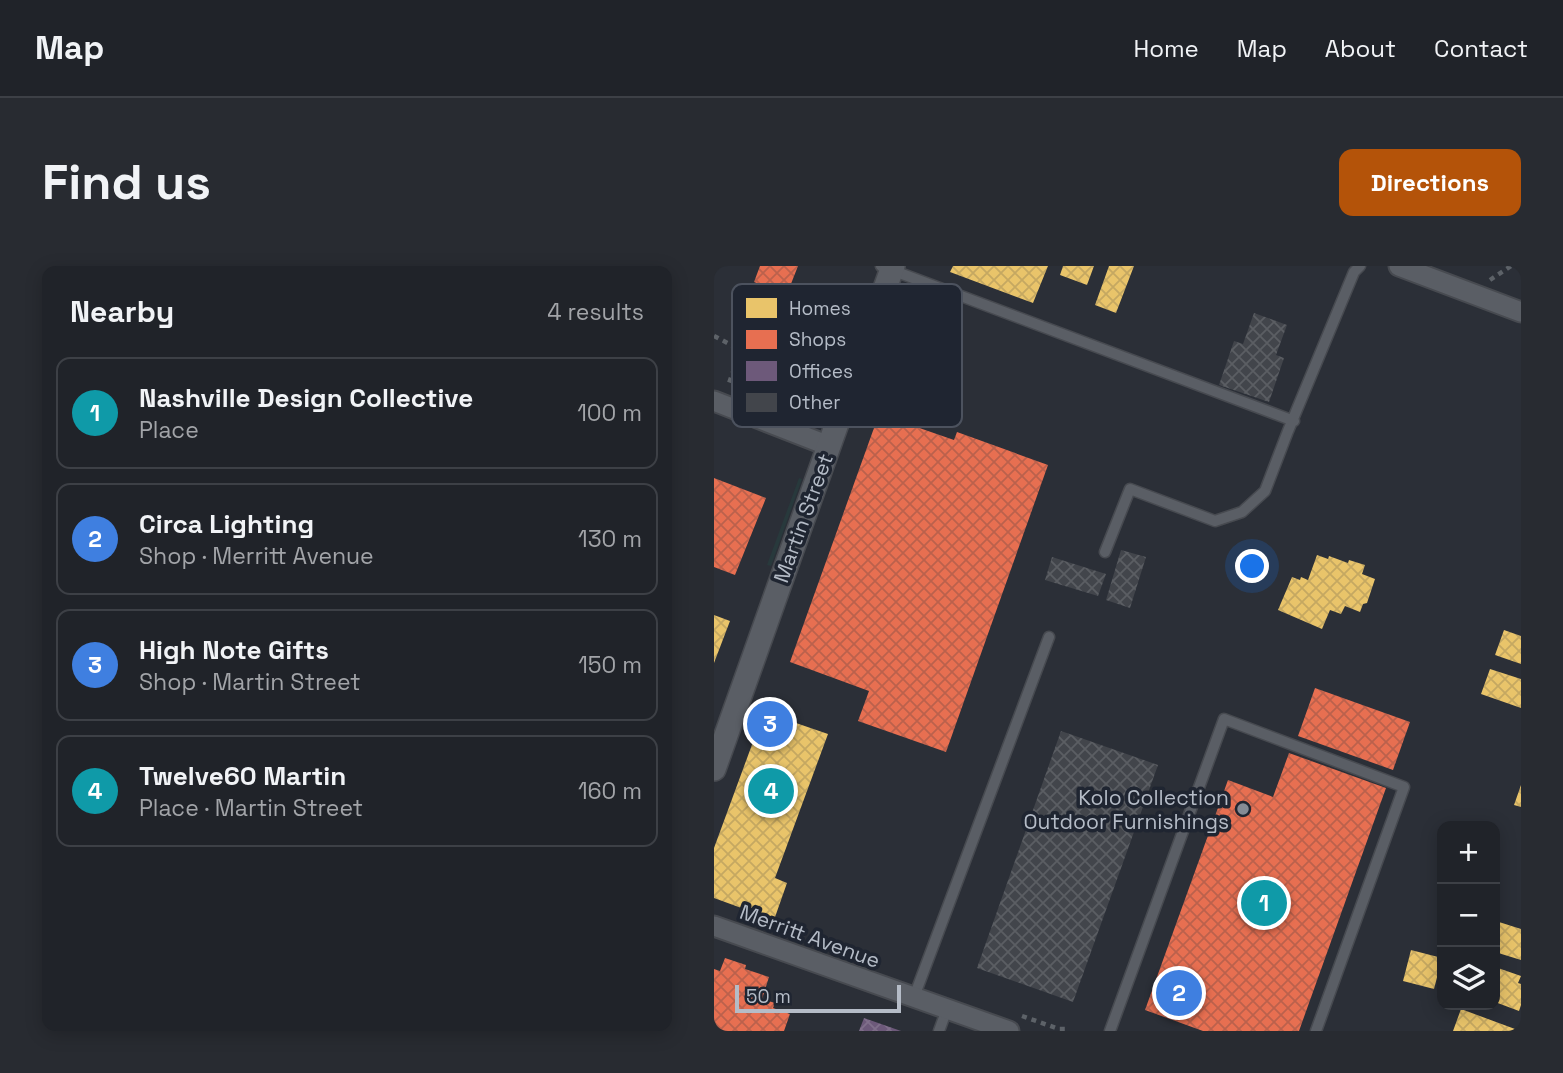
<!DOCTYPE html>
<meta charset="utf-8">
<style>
:root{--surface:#202329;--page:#282b31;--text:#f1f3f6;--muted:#a2a4a8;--line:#3d4046;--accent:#b45309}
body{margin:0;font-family:"Space Grotesk",sans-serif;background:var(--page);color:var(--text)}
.controls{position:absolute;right:21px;bottom:21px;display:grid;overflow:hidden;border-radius:14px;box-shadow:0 4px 18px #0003}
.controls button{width:63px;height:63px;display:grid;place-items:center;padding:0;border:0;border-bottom:2px solid var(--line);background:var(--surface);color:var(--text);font:35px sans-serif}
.scale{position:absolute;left:21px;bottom:18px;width:166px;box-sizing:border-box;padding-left:7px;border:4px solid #b5bcc7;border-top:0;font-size:19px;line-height:24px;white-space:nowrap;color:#b5bcc7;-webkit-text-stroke:5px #1f2531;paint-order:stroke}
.you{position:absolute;left:539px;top:301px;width:24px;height:24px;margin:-18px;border:5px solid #fff;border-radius:50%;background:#1a73e8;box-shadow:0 0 0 10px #1a73e833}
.badge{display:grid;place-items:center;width:46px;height:46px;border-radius:50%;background:var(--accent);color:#fff;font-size:23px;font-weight:700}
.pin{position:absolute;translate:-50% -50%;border:4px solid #fff;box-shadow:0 2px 7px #0006}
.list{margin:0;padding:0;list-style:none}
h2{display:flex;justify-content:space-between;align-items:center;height:91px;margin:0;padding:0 28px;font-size:30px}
h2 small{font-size:23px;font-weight:400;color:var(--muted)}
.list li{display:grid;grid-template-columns:46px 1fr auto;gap:21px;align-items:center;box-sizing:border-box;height:112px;margin:0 14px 14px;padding:0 14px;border:2px solid var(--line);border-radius:14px}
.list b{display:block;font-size:26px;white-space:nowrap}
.list p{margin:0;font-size:23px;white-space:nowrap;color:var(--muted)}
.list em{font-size:23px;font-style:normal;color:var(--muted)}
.icon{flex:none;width:38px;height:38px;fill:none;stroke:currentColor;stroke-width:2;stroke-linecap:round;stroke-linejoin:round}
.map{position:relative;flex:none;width:807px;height:765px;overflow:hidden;border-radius:14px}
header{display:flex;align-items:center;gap:42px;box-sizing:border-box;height:98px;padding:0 35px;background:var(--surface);border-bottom:2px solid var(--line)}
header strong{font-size:33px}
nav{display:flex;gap:38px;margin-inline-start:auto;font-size:24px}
.intro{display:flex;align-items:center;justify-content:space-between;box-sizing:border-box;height:168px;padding:0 42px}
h1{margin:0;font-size:49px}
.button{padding:18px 32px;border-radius:14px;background:var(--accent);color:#fff;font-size:24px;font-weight:700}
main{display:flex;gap:42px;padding:0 42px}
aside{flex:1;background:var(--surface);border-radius:14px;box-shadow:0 4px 18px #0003}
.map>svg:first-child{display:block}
.garden{fill:#28393c}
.homes{fill:url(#homes-cross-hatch)}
.shops{fill:url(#shops-cross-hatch)}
.offices{fill:url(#offices-cross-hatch)}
.building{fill:url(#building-cross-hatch)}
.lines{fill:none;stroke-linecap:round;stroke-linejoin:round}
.service-casing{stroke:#474a50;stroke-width:13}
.minor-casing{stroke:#474a50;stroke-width:23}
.tertiary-casing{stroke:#474a50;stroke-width:26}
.path{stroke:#5d6268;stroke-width:4.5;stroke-dasharray:5 5;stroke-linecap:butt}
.service{stroke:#5a5e65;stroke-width:10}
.minor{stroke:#5a5e65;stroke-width:19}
.tertiary{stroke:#5a5e65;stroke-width:23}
.poi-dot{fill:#858b95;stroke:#1f2531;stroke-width:2.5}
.labels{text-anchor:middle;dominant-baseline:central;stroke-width:7;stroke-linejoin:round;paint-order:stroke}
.street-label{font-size:21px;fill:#b5bcc7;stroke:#1f2531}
.poi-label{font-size:21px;fill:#b5bcc7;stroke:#1f2531;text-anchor:end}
.key{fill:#1f2531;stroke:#4c525e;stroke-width:2}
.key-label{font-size:19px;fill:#b5bcc7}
</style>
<header>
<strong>Map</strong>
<nav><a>Home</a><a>Map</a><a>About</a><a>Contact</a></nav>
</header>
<div class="intro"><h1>Find us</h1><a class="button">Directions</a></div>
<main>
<aside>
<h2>Nearby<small>4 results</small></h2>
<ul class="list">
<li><span class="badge" style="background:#0f9aa8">1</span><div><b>Nashville Design Collective</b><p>Place</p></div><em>100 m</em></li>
<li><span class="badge" style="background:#3f7fe0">2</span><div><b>Circa Lighting</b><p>Shop · Merritt Avenue</p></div><em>130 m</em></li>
<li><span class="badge" style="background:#3f7fe0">3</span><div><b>High Note Gifts</b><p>Shop · Martin Street</p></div><em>150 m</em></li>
<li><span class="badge" style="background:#0f9aa8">4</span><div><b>Twelve60 Martin</b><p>Place · Martin Street</p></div><em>160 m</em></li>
</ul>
</aside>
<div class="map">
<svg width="807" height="765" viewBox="0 0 807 765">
<defs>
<pattern id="homes-cross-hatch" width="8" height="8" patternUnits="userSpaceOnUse" patternTransform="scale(1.75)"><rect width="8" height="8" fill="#e9c46a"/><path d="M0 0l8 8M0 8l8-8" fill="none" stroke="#c5a861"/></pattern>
<pattern id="shops-cross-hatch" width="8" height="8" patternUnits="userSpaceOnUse" patternTransform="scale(1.75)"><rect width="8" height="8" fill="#e76f51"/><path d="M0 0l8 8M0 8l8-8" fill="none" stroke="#bb614c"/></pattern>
<pattern id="offices-cross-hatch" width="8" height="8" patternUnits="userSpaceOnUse" patternTransform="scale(1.75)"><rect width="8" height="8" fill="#6d597a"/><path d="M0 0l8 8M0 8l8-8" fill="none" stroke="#806f8b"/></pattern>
<pattern id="building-cross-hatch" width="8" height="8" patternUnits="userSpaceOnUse" patternTransform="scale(1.75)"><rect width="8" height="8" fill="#42454b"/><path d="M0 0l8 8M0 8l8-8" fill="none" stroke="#5b5e63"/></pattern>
</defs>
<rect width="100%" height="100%" fill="#2b2f37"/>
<!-- garden -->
<path class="garden" d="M85 212 88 213 57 300 53 299Z"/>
<!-- homes -->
<path class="homes" d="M239 0H334L319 37 236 6Z
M349 0H380L373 19 346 9Z
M395 0H420L402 47 381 39Z
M603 289 614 293 615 290 634 297 635 294 651 299 648 308 661 313 653 337 649 338 646 346 631 340 627 348 616 344 608 363 564 344 578 311 586 314 587 311 594 314Z
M0 349 16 355 0 397Z
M790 364 807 370V398L781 389Z
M776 403 807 413V442L767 428Z
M50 446 114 468 61 612 73 617 60 654 0 632V582Z
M807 519V541L800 539Z
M785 656 807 663V694L781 686V667H782Z
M697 684 728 692 720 723 689 715Z
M784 702 807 710 804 717 807 718V739L805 745 781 736V710Z
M747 743 801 763V765H739Z"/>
<!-- shops -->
<path class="shops" d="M46 0H84L73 28 40 16Z
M165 148 240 174 243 166 334 199 232 486 144 455 155 425 76 396Z
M0 212 52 232 21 309 0 301Z
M601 422 696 456 679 504 584 470Z
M575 487 672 522 585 765H489L431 744 514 514 559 531Z
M11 692 32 699 31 703 55 711 48 733 61 737 59 742 76 748 70 765H0V703L6 705Z"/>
<!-- offices -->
<path class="offices" d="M150 752 187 765H145Z"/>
<!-- building -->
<path class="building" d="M540 47 573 59 562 89 570 92 555 136 505 119 520 75 529 78Z
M407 284 432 291 416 342 392 334Z
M338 291 392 308 384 330 331 314Z
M347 465 444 499 359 736 263 702Z"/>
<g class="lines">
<defs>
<path id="service" d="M167 0 580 155
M391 286 416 223 501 255 528 246 551 225 574 165 640 6 646 0
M200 731 335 371
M225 765 233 743
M396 765 510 453 690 521 602 765"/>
<path id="minor" d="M685 0 807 46
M0 135 115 180
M0 660 295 765"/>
<path id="tertiary" d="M0 503 179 0"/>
</defs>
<!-- service casing -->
<use href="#service" class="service-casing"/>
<!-- minor casing -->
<use href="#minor" class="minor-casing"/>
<!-- tertiary casing -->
<use href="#tertiary" class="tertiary-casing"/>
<!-- path -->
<path class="path" d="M776 14 797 0
M0 70 27 84 14 120
M308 750 345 763H354"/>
<!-- service -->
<use href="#service" class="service"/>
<!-- minor -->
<use href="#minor" class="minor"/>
<!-- tertiary -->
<use href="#tertiary" class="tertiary"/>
</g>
<!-- markers -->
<circle class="poi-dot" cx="529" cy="543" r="7"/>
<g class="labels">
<!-- street labels -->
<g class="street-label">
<text transform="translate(89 252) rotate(-70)">Martin Street</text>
<text transform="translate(96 670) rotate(20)">Merritt Avenue</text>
</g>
<!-- poi labels -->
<g class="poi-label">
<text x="515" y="531">Kolo Collection<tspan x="515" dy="24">Outdoor Furnishings</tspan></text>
</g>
</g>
<!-- legend -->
<rect x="18" y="18" width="230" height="143" rx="10" class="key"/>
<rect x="32" y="32" width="31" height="20" fill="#e9c46a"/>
<rect x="32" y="64" width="31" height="19" fill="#e76f51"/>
<rect x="32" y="95" width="31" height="20" fill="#6d597a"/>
<rect x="32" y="127" width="31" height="19" fill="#42454b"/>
<g class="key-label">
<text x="75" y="49">Homes</text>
<text x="75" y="80">Shops</text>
<text x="75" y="112">Offices</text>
<text x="75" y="143">Other</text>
</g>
</svg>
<div class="controls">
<button>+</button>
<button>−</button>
<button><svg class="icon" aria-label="layers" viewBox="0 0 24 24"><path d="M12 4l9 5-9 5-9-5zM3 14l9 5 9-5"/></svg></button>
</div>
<div class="scale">50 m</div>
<div class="you"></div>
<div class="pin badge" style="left:550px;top:637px;background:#0f9aa8">1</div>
<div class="pin badge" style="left:465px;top:727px;background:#3f7fe0">2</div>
<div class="pin badge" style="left:56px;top:458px;background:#3f7fe0">3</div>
<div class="pin badge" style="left:57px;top:525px;background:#0f9aa8">4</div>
</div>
</main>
